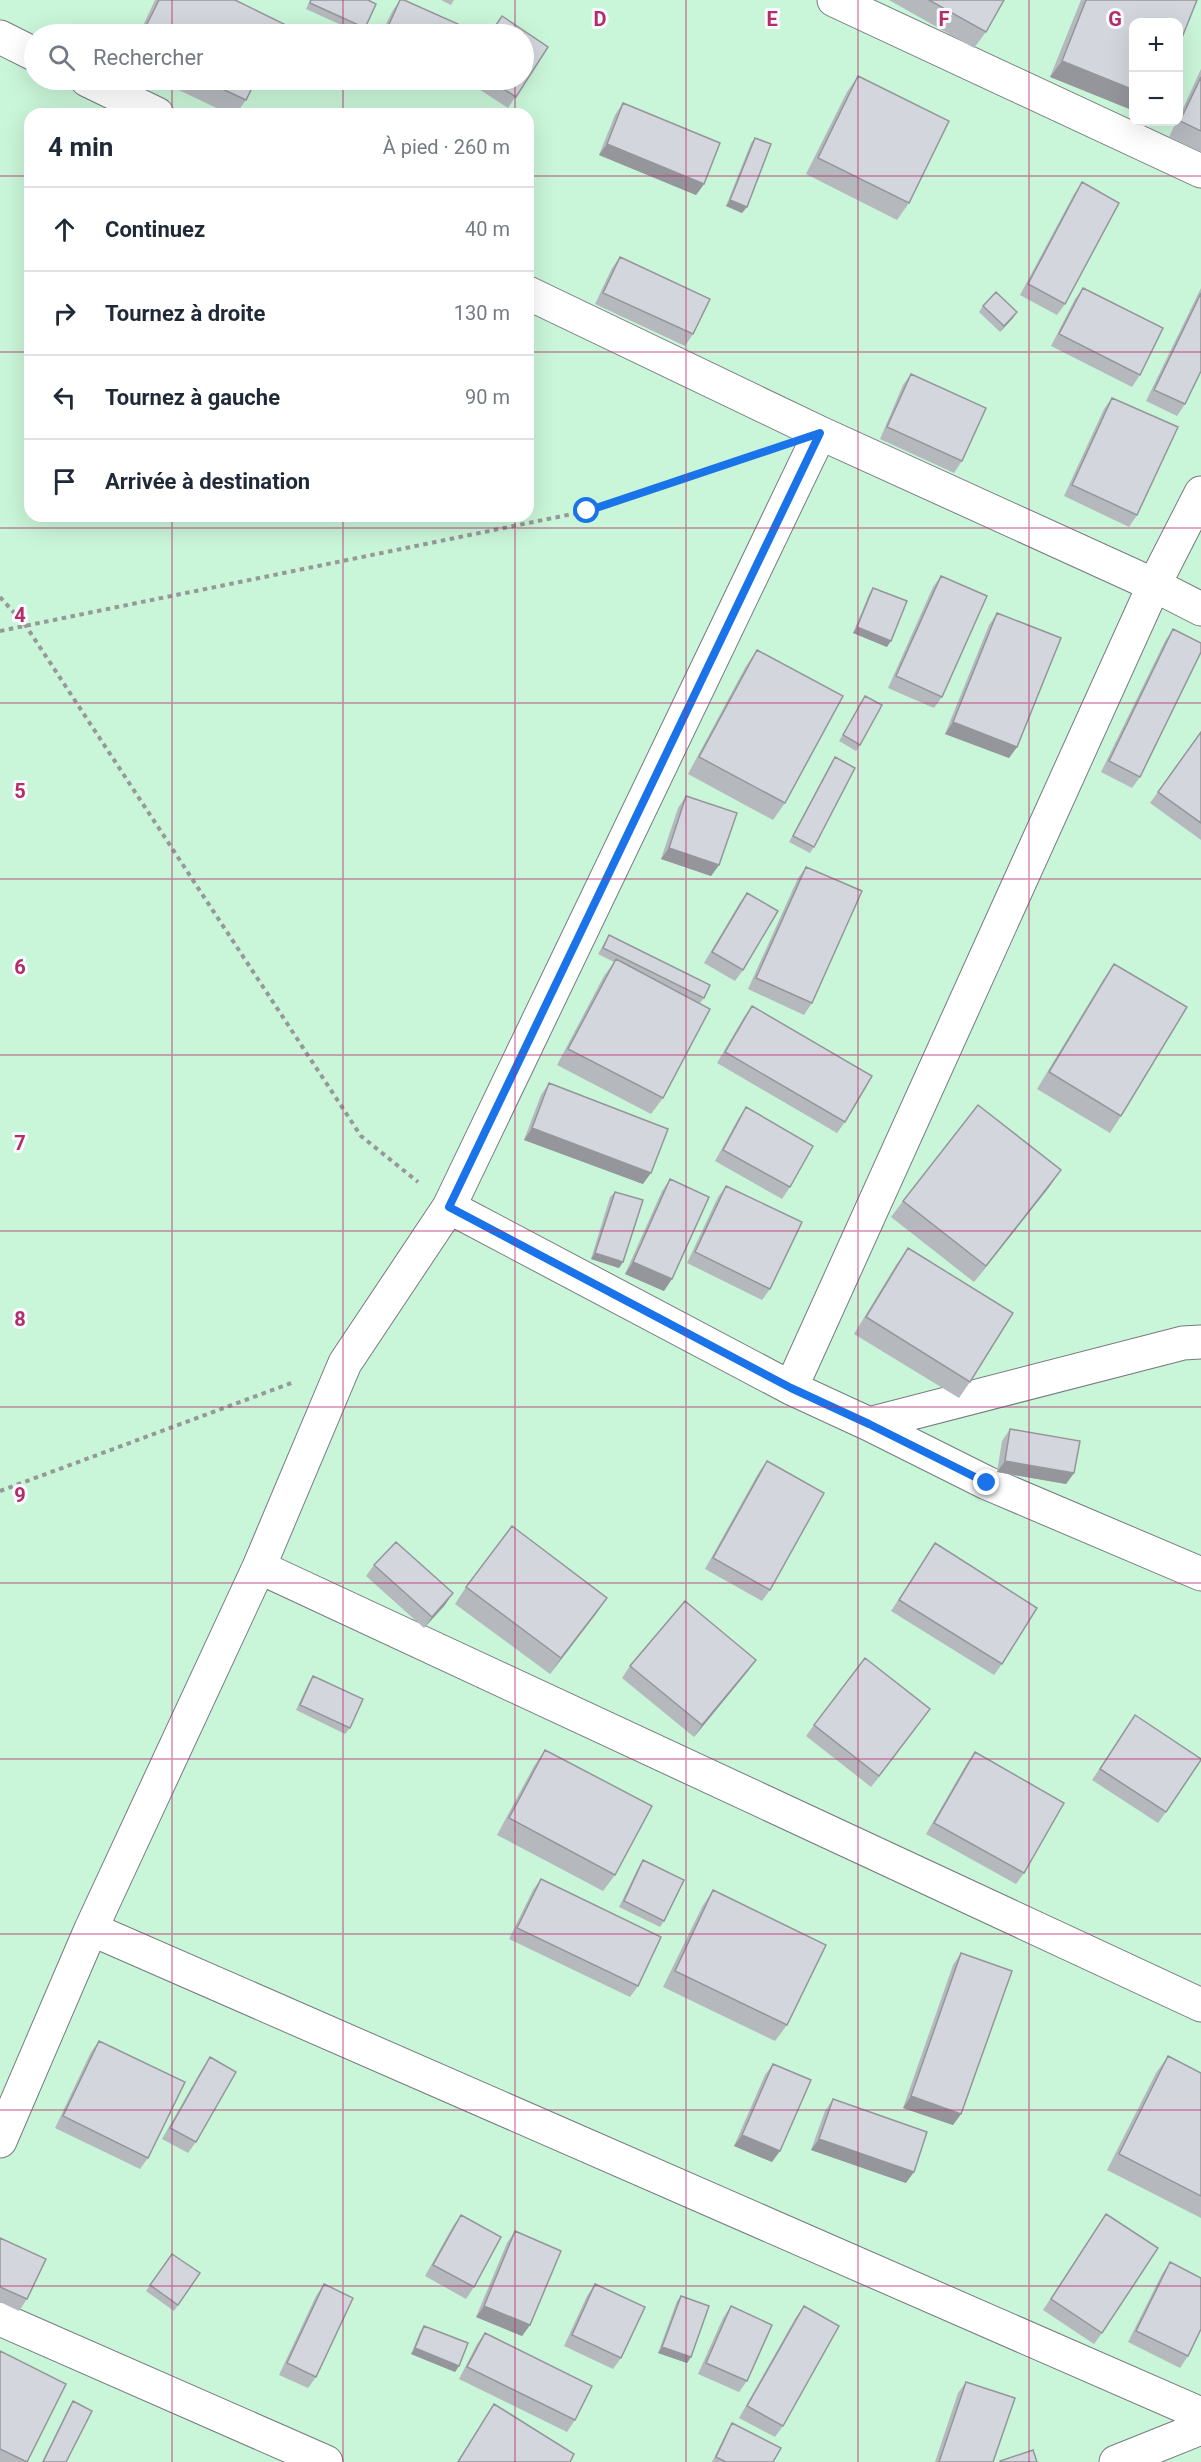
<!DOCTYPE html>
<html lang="fr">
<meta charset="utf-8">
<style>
:root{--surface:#fff;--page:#f6f6f7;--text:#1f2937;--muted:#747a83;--line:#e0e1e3}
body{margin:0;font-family:Roboto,sans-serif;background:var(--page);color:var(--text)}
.controls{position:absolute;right:18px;top:18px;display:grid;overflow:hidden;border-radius:12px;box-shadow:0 6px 24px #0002}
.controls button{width:54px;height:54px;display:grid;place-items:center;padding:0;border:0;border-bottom:2px solid var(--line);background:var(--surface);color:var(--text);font:30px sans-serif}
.stop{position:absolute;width:18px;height:18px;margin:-14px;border:4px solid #1a73e8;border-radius:50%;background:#fff}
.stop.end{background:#1a73e8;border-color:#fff;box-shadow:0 2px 6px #0008}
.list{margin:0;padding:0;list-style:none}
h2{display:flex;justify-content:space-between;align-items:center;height:78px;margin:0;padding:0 24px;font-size:26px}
h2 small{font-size:20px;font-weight:400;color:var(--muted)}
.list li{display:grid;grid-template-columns:39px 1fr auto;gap:18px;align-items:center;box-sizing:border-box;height:84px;padding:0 24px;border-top:2px solid var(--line)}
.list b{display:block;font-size:22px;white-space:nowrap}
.list em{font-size:20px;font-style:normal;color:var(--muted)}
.icon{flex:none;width:33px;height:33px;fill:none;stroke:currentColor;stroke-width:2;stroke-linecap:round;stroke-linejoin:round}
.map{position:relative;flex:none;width:1201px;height:2462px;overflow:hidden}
.search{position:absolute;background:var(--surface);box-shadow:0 6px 24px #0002;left:24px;top:24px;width:510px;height:66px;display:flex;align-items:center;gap:15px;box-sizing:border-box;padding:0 21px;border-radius:33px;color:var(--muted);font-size:22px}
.panel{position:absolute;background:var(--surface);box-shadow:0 6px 24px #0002;left:24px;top:108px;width:510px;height:414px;border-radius:18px}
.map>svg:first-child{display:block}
.green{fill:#c9f5d8;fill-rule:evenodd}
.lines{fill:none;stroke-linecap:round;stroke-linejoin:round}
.minor-casing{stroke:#777b80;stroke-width:35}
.path{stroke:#96989a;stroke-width:4;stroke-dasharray:4.5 4.5;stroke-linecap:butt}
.minor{stroke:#fff;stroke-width:33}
.wall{fill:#b5b9be}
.shaded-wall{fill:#94969b}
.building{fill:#d3d7dd;stroke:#94969b;stroke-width:1.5}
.route{stroke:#1a73e8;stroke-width:8}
.grid{fill:none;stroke:#b52c6b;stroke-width:1.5;stroke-opacity:0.55}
.grid-label{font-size:20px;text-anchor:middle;font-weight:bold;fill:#b52c6b;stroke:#f8fbfe;stroke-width:6;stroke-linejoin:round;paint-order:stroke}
</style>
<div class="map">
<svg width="1201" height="2462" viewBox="0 0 1201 2462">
<rect width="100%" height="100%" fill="#f8fbfe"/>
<!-- green -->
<path class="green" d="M0 0H1201V2462H0ZM1134 22H1178V122H1134ZM34 34H524V80H34ZM30 114H528V516H30Z"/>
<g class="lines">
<defs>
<path id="minor" d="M834 0 1201 171
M0 37 34 54
M87 80 157 114
M528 293 820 433 1154 585 1201 609
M449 1207 791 1388 869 1424 987 1483 1201 1574
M791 1388 1154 585 1201 493
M869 1424 1183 1343 1201 1342
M259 1567 1201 2005
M91 1929 1201 2414
M0 2141 91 1929 259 1567 345 1363 449 1207 820 433
M0 2319 326 2462
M1116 2462 1201 2428"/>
</defs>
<!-- minor casing -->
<use href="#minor" class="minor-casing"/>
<!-- path -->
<path class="path" d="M0 597 26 626 361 1136 418 1182
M0 631 587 511 766 451
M0 1491 294 1382"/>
<!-- minor -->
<use href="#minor" class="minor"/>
</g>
<!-- wall -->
<path class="wall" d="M155 0H235L279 34H139Z
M310 0H368L365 28 361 34 306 9Z
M400 0 453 34H381L393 10Z
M441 0H454L451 5Z
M889 0H1004L986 32 974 48Z
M1081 0H1197L1050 77Z
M502 16 548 47 508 108 465 80H524V34H490Z
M1201 69V152L1169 137 1176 122H1179V117Z
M858 76 909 203 897 220 806 174 847 92Z
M158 80H256L246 100 236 114H229Z
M623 103 704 184 696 195 599 155 615 115Z
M755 138 742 213 726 206 751 143Z
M1082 182 1065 304 1057 315 1020 295 1074 194Z
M620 257 693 334 685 346 595 304 612 268Z
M1083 288 1140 375 1132 387 1051 346 1075 299Z
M1201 288V371L1185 404 1177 416 1146 401Z
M983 306 1013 318 1000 332 979 312Z
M911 374 962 461 954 473 880 439 903 385Z
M1112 398 1137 515 1129 527 1064 496 1104 409Z
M941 576 942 697 934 708 888 688 933 587Z
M873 588 887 647 853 633 869 594Z
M997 613 1017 747 1009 758 945 734 989 625Z
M1173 629 1140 777 1132 788 1101 772 1165 641Z
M757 650 785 803 773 820 688 774 746 666Z
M865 696 860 745 856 751 839 741Z
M1201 732V840L1150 803Z
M835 757 814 847 810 853 789 842 831 763Z
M686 796 719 865 711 876 661 859 678 808Z
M806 867 812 1003 804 1015 748 989 798 878Z
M747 893 743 970 735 981 704 963 739 904Z
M609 935 704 998 700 1003 663 1098 651 1114 557 1065 604 976 614 962 598 954Z
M1114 964 1121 1116 1110 1133 1037 1089 1103 980Z
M752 1006 845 1122 837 1133 717 1063 744 1017Z
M549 1083 643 1184 524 1140 541 1095Z
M746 1107 790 1187 782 1199 715 1161 738 1119Z
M670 1179 664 1291 625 1274 662 1191Z
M726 1186 770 1289 762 1300 687 1263 718 1197Z
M1050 1186 974 1282 891 1217 903 1201Z
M615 1192 623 1262 619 1268 591 1259 610 1197Z
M908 1248 970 1382 959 1398 854 1334 896 1265Z
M1010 1429 1074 1473 1066 1484 997 1472 1002 1441Z
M767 1461 770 1590 762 1601 705 1569 759 1472Z
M935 1543 1002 1664 994 1675 891 1611Z
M374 1565 445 1605 424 1628 366 1576Z
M466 1587 607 1598 550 1674 455 1604Z
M630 1666 748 1671 694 1737 622 1678Z
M313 1676 350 1728 345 1734 296 1710 309 1682Z
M930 1709 871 1787 806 1736 814 1725Z
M1135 1715 1166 1812 1158 1823 1092 1780Z
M545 1750 615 1875 603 1891 497 1835 534 1766Z
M975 1752 1024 1873 1016 1884 926 1834 967 1763Z
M643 1860 664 1921 660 1927 619 1907 639 1866Z
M541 1879 638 1986 630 1997 509 1939 533 1890Z
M713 1890 787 2025 775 2041 663 1987 702 1907Z
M961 1953V2114L953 2125 903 2108 953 1965Z
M99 2041 148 2158 140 2169 55 2128 91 2052Z
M1168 2056 1201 2073V2218L1107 2170 1156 2073Z
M210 2057 196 2142 188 2153 162 2139 202 2069Z
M773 2064 772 2162 734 2146 765 2075Z
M833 2099 906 2183 811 2150 825 2111Z
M461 2215 474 2287 466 2299 425 2276 453 2226Z
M1098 2226 1102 2333 1094 2344 1043 2310Z
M515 2231 530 2325 522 2336 476 2317 507 2243Z
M0 2238 27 2299 19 2311 0 2302Z
M172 2254 200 2273 174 2311 146 2291Z
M1170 2262 1188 2356 1180 2368 1128 2342 1162 2274Z
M324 2284 316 2377 308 2388 279 2375 316 2296Z
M595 2284 621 2358 613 2369 564 2346 587 2296Z
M681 2296 691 2357 687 2363 658 2353 677 2301Z
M731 2306 747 2381 739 2392 698 2374 723 2318Z
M804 2306 783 2426 775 2437 739 2418 796 2317Z
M424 2326 459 2366 455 2372 411 2354 420 2332Z
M485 2333 575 2420 567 2432 459 2379 477 2344Z
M0 2351 27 2462H0Z
M966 2382 993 2462H935L958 2393Z
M73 2401 66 2462H42L69 2407Z
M494 2404 570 2462H457Z
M732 2423 773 2462H712L728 2429Z"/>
<!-- shaded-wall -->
<path class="shaded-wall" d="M1062 61 1134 90V111L1050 77Z
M607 144 704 184 696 195 599 155Z
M730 200 747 207 742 213 726 206Z
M1017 312 1013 318 1000 332 1004 326Z
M857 627 891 641 887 647 853 633Z
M953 722 1017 747 1009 758 945 734Z
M669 848 719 865 711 876 661 859Z
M532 1128 651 1173 643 1184 524 1140Z
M1061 1170 1050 1186 974 1282 986 1266Z
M595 1253 623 1262 619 1268 591 1259Z
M633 1262 672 1279 664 1291 625 1274Z
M1005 1461 1074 1473 1066 1484 997 1472Z
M453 1593 445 1605 424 1628 432 1617Z
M607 1598 596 1614 550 1674 561 1658Z
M756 1660 748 1671 694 1737 702 1725Z
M930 1709 922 1720 871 1787 879 1776Z
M911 2096 961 2114 953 2125 903 2108Z
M742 2135 780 2151 772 2162 734 2146Z
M819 2139 914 2172 906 2183 811 2150Z
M484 2306 530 2325 522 2336 476 2317Z
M662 2347 691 2357 687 2363 658 2353Z
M415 2348 459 2366 455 2372 411 2354Z"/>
<!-- building -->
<path class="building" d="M159 0H235L284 24 279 34H142Z
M311 0H368L376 4 365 28 310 3Z
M400 0H404L458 24 453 34H393L386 31Z
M929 0H1004L986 32Z
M1086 0H1197L1179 45V22H1134V90L1062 61Z
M502 16 548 47 516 97 490 80H524V34H490Z
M858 76 949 121 909 203 818 158Z
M1201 77V131L1180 121Z
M203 80H256L246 100Z
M623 103 720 143 704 184 607 144Z
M755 138 771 144 747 207 730 200Z
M1082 182 1119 203 1065 304 1028 284Z
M620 257 710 299 693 334 603 293Z
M1083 288 1163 328 1140 375 1059 334Z
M996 292 1017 312 1004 326 983 306Z
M1201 293V371L1185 404 1154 390Z
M911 374 986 408 962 461 887 427Z
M1112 398 1178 427 1137 515 1072 485Z
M941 576 987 596 942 697 896 676Z
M873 588 907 601 891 641 857 627Z
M997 613 1061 638 1017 747 953 722Z
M1173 629 1201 643V652L1140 777 1109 761Z
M757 650 843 696 785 803 699 757Z
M865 696 882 705 860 745 843 735Z
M1201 732V823L1158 792Z
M835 757 855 768 814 847 793 836Z
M686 796 737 813 719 865 669 848Z
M806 867 862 891 812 1003 756 978Z
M747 893 778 911 743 970 712 952Z
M609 935 710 985 704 998 603 948Z
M616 959 710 1009 663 1098 568 1049Z
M1114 964 1187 1007 1121 1116 1049 1072Z
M752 1006 872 1076 845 1122 725 1052Z
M549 1083 668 1129 651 1173 532 1128Z
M978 1105 1061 1170 986 1266 903 1201Z
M746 1107 813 1146 790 1187 723 1150Z
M670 1179 709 1197 672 1279 633 1262Z
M726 1186 802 1222 770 1289 695 1252Z
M615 1192 643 1200 623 1262 595 1253Z
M908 1248 1013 1313 970 1382 866 1317Z
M1010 1429 1080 1441 1074 1473 1005 1461Z
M767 1461 824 1493 770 1590 713 1558Z
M512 1526 607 1598 561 1658 466 1587Z
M396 1542 453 1593 432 1617 374 1565Z
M935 1543 1037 1608 1002 1664 899 1600Z
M685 1601 756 1660 702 1725 630 1666Z
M865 1658 930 1709 879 1776 814 1725Z
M313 1676 363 1699 350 1728 300 1705Z
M1135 1715 1201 1759V1760L1166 1812 1100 1769Z
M545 1750 652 1806 615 1875 509 1818Z
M975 1752 1064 1803 1024 1873 934 1823Z
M643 1860 684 1880 664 1921 624 1901Z
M541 1879 661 1937 638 1986 517 1928Z
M713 1890 826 1945 787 2025 675 1971Z
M961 1953 1012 1971 961 2114 911 2096Z
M99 2041 185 2082 148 2158 63 2116Z
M1168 2056 1201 2073V2196L1119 2154Z
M210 2057 236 2072 196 2142 170 2128Z
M773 2064 811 2080 780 2151 742 2135Z
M833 2099 927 2132 914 2172 819 2139Z
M1106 2214 1158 2248 1102 2333 1051 2299Z
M461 2215 501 2237 474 2287 433 2265Z
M515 2231 561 2251 530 2325 484 2306Z
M0 2238 46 2259 27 2299 0 2287Z
M172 2254 200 2273 178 2305 150 2285Z
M1170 2262 1201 2278V2329L1188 2356 1136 2331Z
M324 2284 353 2298 316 2377 287 2363Z
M595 2284 645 2307 621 2358 572 2335Z
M681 2296 709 2306 691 2357 662 2347Z
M731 2306 772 2325 747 2381 706 2363Z
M804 2306 839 2326 783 2426 747 2406Z
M424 2326 468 2343 459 2366 415 2348Z
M485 2333 592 2386 575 2420 467 2367Z
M0 2351 66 2384 27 2462 0 2449Z
M966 2382 1015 2398 993 2462H939Z
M73 2401 92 2411 66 2462H43Z
M494 2404 574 2454 570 2462H458Z
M732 2423 781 2448 773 2462H726L716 2457Z
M1033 2450 1037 2462H1000V2461Z"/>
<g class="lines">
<!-- route -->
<path class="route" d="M587 511 820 433 449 1207 791 1388 869 1424 987 1483"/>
</g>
<!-- grid -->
<path class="grid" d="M172 0V34M343 0V34M515 0V34M686 0V2462M858 0V2462M1029 0V2462M172 80V114M343 80V114M515 80V114M0 176H30M528 176H1201M0 352H30M528 352H1201M172 516V2462M343 516V2462M515 516V2462M0 528H1201M0 703H1201M0 879H1201M0 1055H1201M0 1231H1201M0 1407H1201M0 1583H1201M0 1759H1201M0 1934H1201M0 2110H1201M0 2286H1201"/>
<g class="grid-label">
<text x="600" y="26">D</text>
<text x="772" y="26">E</text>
<text x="944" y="26">F</text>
<text x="1115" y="26">G</text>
<text x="20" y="622">4</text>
<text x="20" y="798">5</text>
<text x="20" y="974">6</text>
<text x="20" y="1150">7</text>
<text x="20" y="1326">8</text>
<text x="20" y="1502">9</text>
</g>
</svg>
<div class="controls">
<button>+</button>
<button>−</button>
</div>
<div class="stop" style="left:587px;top:511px"></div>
<div class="stop end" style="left:987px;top:1483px"></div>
<div class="search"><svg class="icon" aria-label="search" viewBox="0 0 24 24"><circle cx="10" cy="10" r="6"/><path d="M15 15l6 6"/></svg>Rechercher</div>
<section class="panel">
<h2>4 min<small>À pied · 260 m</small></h2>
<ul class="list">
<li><svg class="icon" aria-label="ahead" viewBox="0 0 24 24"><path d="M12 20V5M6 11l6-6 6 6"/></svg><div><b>Continuez</b></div><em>40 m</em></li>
<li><svg class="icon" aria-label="right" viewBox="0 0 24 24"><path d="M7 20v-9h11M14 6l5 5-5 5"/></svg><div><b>Tournez à droite</b></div><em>130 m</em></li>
<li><svg class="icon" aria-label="left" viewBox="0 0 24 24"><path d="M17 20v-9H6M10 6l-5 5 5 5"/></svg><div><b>Tournez à gauche</b></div><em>90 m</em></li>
<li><svg class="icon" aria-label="arrive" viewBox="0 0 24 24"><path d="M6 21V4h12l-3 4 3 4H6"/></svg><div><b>Arrivée à destination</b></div></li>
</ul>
</section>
</div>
